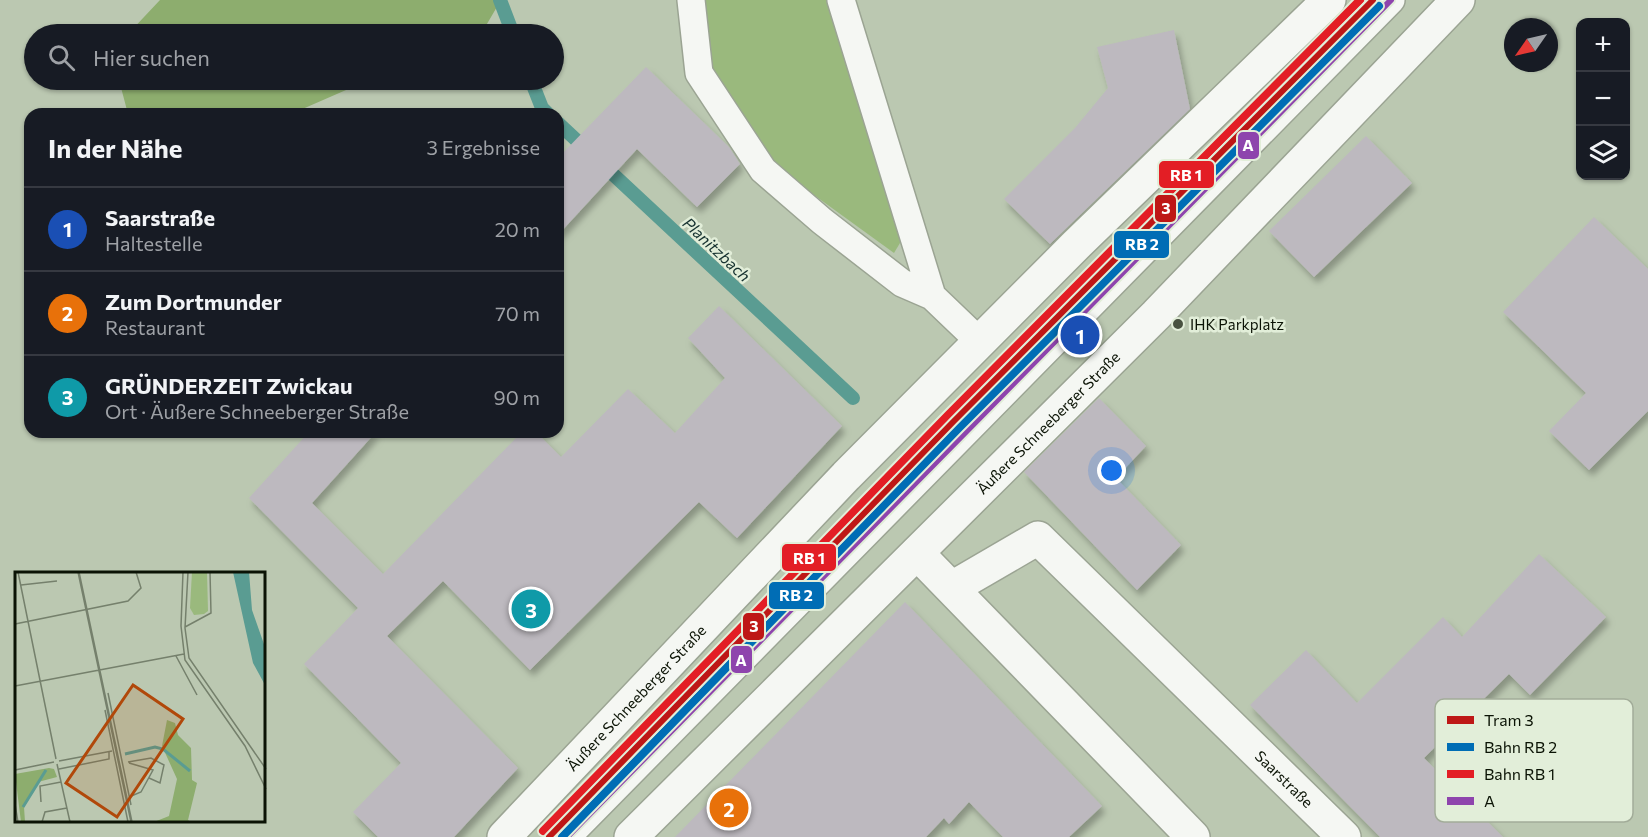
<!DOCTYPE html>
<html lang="de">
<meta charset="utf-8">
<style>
:root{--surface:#171b24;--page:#20242c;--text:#f1f3f6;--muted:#9ea1a6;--line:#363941;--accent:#a5aba5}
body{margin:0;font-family:Commissioner,sans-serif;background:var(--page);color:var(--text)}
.controls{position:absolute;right:18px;top:18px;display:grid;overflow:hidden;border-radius:12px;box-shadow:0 2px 4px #0004}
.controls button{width:54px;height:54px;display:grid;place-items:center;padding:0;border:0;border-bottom:2px solid var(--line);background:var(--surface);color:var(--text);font:30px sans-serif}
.compass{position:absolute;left:1504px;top:18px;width:54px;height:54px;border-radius:50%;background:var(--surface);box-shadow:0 2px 4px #0004;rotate:236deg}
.you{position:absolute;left:1112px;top:471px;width:21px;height:21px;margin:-15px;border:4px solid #fff;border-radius:50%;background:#1a73e8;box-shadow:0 0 0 9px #1a73e833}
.badge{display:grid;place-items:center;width:39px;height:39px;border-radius:50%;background:var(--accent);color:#fff;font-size:20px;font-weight:700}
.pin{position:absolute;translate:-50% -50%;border:3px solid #fff;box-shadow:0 2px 6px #0006}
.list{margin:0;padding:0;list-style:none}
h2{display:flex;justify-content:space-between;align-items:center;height:78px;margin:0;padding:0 24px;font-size:26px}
h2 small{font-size:20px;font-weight:400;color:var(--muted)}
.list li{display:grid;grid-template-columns:39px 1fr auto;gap:18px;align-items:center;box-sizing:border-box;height:84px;padding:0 24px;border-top:2px solid var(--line)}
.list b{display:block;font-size:22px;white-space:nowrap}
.list p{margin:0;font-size:20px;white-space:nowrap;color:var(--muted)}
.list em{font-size:20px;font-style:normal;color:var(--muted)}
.icon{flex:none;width:33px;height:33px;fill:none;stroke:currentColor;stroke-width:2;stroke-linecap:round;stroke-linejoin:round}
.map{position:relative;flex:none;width:1648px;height:837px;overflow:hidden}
.search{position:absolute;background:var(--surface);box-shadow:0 2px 4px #0004;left:24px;top:24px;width:540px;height:66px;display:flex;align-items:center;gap:15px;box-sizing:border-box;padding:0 21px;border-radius:33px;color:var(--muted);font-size:22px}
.panel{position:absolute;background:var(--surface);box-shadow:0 2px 4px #0004;left:24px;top:108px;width:540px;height:330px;border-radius:18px}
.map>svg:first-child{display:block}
.green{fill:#9ab97d}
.forest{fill:#8dad6e}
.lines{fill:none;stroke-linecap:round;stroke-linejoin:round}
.stream{stroke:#5a9c92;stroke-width:14}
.building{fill:#bdb9bf;filter:url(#shadow)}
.lane-casing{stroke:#9ba493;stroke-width:30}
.street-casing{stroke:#9ba493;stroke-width:36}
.lane{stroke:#f5f7f3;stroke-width:27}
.street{stroke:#f5f7f3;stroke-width:33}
.bus-1-casing{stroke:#e2eed9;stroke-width:10}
.bus-1{stroke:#8e44ad;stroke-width:6}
.rail-1-casing{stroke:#e2eed9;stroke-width:12}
.rail-2-casing{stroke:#e2eed9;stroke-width:12}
.rail-1{stroke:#006db5;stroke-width:8}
.rail-2{stroke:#e31e25;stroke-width:8}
.tram-1-casing{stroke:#e2eed9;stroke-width:10}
.tram-1{stroke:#be1716;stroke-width:6}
.poi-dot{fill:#495241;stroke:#e2eed9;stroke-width:2}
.labels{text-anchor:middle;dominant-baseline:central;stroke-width:5;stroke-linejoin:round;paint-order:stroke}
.poi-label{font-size:15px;fill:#0b1305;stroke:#e2eed9;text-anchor:start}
.street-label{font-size:15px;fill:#0b1305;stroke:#e2eed9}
.water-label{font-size:16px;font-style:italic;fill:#15312f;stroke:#e2eed9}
.inset-river{fill:none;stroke:#5a9c92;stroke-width:3}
.inset-road{fill:none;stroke:#75806c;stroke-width:1.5}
.view{fill:#b1480a;fill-opacity:0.15;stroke:#b1480a;stroke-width:3}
.inset-edge{fill:none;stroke:#0b1305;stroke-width:3}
.key{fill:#e2eed9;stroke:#a2ac99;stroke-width:1.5}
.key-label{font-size:16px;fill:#0b1305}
.line-badge{stroke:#e2eed9;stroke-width:2}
.badge-label{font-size:16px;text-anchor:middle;font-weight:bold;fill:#fff}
</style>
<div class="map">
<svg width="1648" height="837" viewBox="0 0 1648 837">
<defs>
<filter id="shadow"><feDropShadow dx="3.5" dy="6" stdDeviation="3" flood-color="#0004"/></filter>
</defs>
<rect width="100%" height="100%" fill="#bbc8b1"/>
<!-- green -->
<path class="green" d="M705 0H830L903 238 894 253 774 166 715 80 700 20Z"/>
<!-- forest -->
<path class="forest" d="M160 0H501L484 29 472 34H128Z
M119 80H369L291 114H128Z"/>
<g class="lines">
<!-- stream -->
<path class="stream" d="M500 0 513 34
M531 80 542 108 548 114
M558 123 853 398"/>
</g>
<!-- building -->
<path class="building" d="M1174 30 1190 109 1050 244 1004 199 1075 128 1108 88 1097 47Z
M646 67 729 147 740 164 697 207 637 149 558 235V158Z
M1366 136 1412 183 1314 277 1269 231Z
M1594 217 1648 269V411L1589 470 1549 431 1586 393 1503 312Z
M719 306 842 426 737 538 699 502 530 670 443 581 387 636 518 768 454 837H378L353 812 401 763 304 664 358 608 249 498 309 432H376L312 503 383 574 522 432H536L561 457 628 389 675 433 725 378 688 338Z
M1099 398 1146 446 1116 478 1181 545 1137 590 1024 472Z
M1539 554 1606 617 1530 695 1509 674 1424 758 1503 837H1380L1250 705 1306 650 1357 703 1443 617 1462 637Z
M905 602 1102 806 1069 837H1003L969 802 949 824 944 818 926 837H675Z"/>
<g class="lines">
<defs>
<path id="lane" d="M691 0 699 73 763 170 822 221 902 283 932 296
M841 0 932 296 979 341
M567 837 1391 0"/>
<g id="street">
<path d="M917 553 1193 837"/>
<path id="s1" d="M952 588 1038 538 1344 837"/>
<path id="s2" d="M504 837 846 476 1075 246 1329 0"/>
<path id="s3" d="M631 837 1156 315 1458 0"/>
</g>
</defs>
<!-- lane casing -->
<use href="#lane" class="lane-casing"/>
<!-- street casing -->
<use href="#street" class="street-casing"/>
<!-- lane -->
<use href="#lane" class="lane"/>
<!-- street -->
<use href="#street" class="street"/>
<defs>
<path id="bus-1" d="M567 837 1391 0"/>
</defs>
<!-- bus-1 casing -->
<use href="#bus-1" class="bus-1-casing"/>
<!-- bus-1 -->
<use href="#bus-1" class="bus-1"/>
<defs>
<path id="rail-1" d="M562 837 960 427 1379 6"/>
<path id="rail-2" d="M543 831 948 415 1360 0"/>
</defs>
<!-- rail-1 casing -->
<use href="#rail-1" class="rail-1-casing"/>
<!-- rail-2 casing -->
<use href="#rail-2" class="rail-2-casing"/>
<!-- rail-1 -->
<use href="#rail-1" class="rail-1"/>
<!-- rail-2 -->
<use href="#rail-2" class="rail-2"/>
<defs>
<path id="tram-1" d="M549 837 954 421 1373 0"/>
</defs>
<!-- tram-1 casing -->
<use href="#tram-1" class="tram-1-casing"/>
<!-- tram-1 -->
<use href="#tram-1" class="tram-1"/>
</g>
<!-- markers -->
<circle class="poi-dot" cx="1178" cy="324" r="6"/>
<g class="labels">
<!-- poi labels -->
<g class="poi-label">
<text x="1190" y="324">IHK Parkplatz</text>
</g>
<!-- street labels -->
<g class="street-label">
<text stroke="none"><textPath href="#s3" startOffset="588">Äußere Schneeberger Straße</textPath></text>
<text stroke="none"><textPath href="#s2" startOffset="192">Äußere Schneeberger Straße</textPath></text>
<text stroke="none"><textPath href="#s1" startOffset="444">Saarstraße</textPath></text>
</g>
<!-- water labels -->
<g class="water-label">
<text transform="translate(717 249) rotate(43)">Planitzbach</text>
</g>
</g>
<!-- overview -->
<g transform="translate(15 572)">
<rect width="250" height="250" fill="#bbc8b1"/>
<path d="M177 0H192L193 39 189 42 179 43 175 36Z" fill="#9ab97d"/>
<path d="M152 148 160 151 163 163 176 176 177 208 182 211 173 248 176 250H139L154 244 162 207 147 174ZM34 196 39 197 42 205 23 210 9 235 10 250H6L0 202Z" fill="#8dad6e"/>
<path d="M218 0H234L237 38 250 75V113L238 91Z" fill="#5a9c92"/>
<path class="inset-river" d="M110 182 140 175 148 177 175 199M8 235 31 198"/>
<path class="inset-road" d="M3 0 41 187M63 0 116 250M64 0 117 250M168 0 166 54 170 88 230 174 251 217M173 0 170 56 174 86 251 197M6 13 42 9M0 52 113 29 126 16 121 0M170 55 196 41 195 0M161 84 182 123M0 114 169 82M93 121 116 233M90 138 113 250M44 189 97 179M113 190 136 186 149 193 145 211 134 206M114 191 138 198 126 220 114 225M42 192 55 250M44 197 94 187V180M0 198 39 190M26 230 25 214 46 210M0 232 3 250M27 250 30 240 52 236"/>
<path class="view" d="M118 113 168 147 102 245 51 211Z"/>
<rect width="250" height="250" class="inset-edge"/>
</g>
<!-- legend -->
<rect x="1435" y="699" width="198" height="123" rx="9" class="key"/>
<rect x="1447" y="716" width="27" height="8" fill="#be1716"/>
<rect x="1447" y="743" width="27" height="8" fill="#006db5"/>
<rect x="1447" y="770" width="27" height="8" fill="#e31e25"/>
<rect x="1447" y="797" width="27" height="8" fill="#8e44ad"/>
<g class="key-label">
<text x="1484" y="726">Tram 3</text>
<text x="1484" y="753">Bahn RB 2</text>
<text x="1484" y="780">Bahn RB 1</text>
<text x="1484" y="807">A</text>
</g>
<g class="line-badge">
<rect x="1237" y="131" width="23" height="29" rx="6" fill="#8e44ad"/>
<rect x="1158" y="160" width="57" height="29" rx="6" fill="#e31e25"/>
<rect x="1154" y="194" width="23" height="29" rx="6" fill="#be1716"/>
<rect x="1113" y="230" width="57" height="29" rx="6" fill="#006db5"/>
<rect x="781" y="543" width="56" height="29" rx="6" fill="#e31e25"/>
<rect x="768" y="581" width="57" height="29" rx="6" fill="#006db5"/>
<rect x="742" y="612" width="23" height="29" rx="6" fill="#be1716"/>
<rect x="730" y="645" width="23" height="29" rx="6" fill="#8e44ad"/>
</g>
<g class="badge-label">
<text x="1248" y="151">A</text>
<text x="1186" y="181">RB 1</text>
<text x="1166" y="214">3</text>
<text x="1142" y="250">RB 2</text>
<text x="809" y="564">RB 1</text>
<text x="796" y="601">RB 2</text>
<text x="754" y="632">3</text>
<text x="741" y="666">A</text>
</g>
</svg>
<div class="controls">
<button>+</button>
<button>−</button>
<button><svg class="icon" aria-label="layers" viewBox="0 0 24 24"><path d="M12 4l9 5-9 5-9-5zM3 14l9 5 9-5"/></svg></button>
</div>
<svg class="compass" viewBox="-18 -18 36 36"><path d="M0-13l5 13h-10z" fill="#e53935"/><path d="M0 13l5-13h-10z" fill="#9ea1a6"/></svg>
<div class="you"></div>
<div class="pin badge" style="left:1080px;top:335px;background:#1a4fb4">1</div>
<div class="pin badge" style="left:729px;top:808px;background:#e8710a">2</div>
<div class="pin badge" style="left:531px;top:609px;background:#0f9aa8">3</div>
<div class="search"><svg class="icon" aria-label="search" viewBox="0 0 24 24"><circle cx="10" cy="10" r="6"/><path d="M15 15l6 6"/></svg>Hier suchen</div>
<section class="panel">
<h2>In der Nähe<small>3 Ergebnisse</small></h2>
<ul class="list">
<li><span class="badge" style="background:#1a4fb4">1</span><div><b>Saarstraße</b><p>Haltestelle</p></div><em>20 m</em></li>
<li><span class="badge" style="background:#e8710a">2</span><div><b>Zum Dortmunder</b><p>Restaurant</p></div><em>70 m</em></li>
<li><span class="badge" style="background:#0f9aa8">3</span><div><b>GRÜNDERZEIT Zwickau</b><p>Ort · Äußere Schneeberger Straße</p></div><em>90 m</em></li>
</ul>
</section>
</div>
